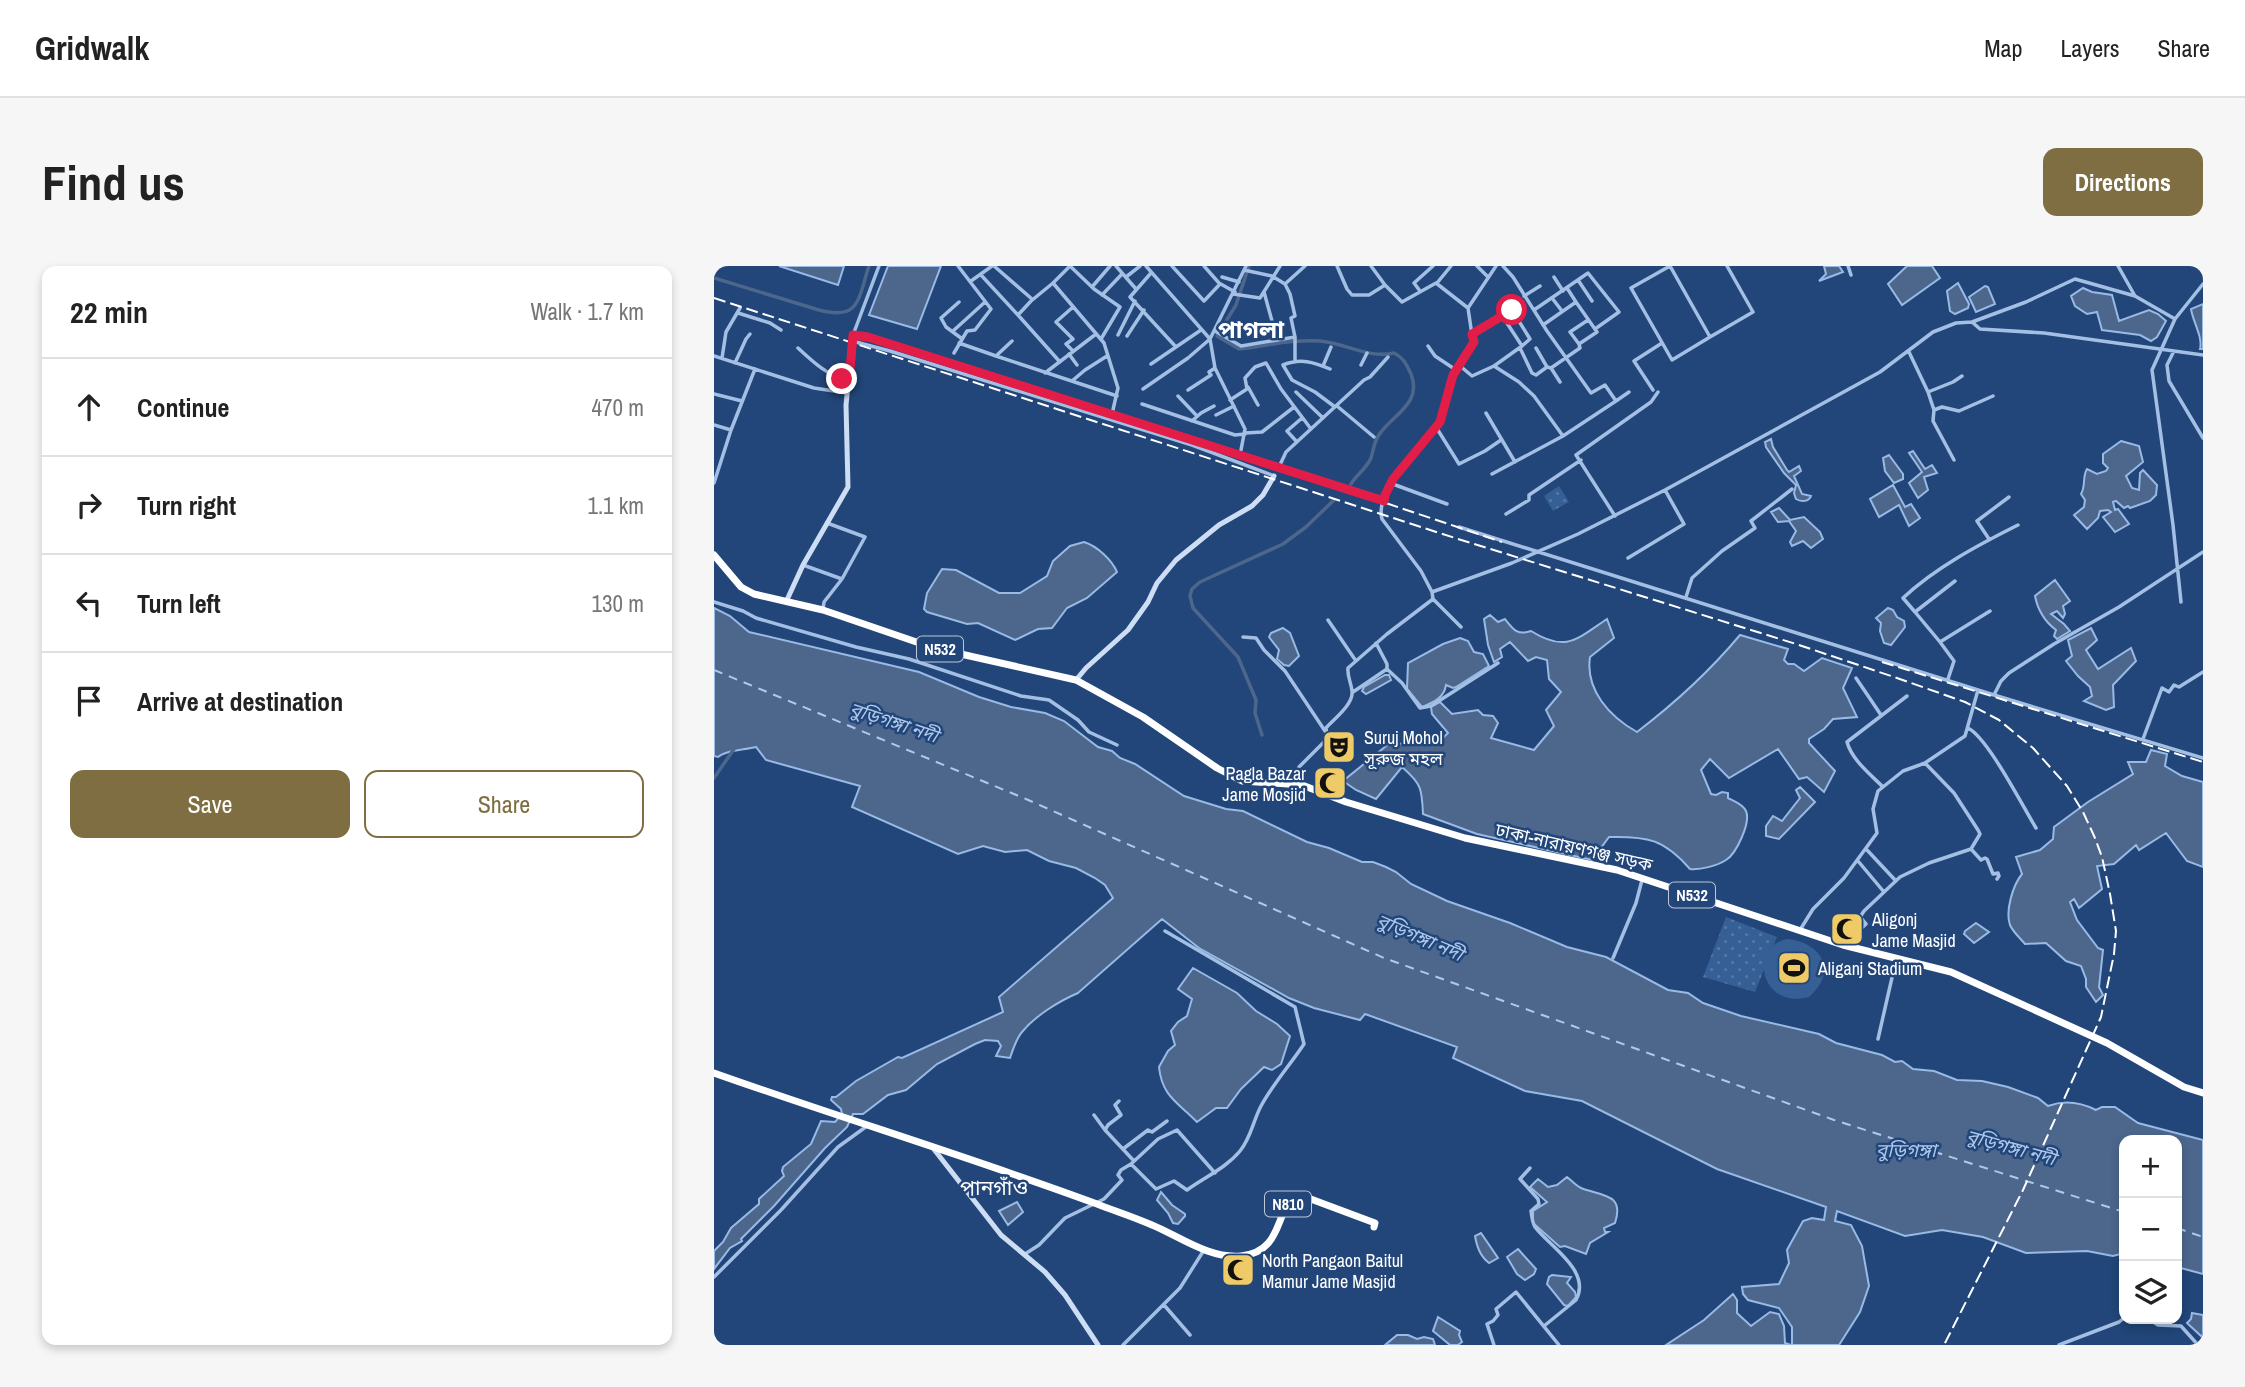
<!DOCTYPE html>
<meta charset="utf-8">
<style>
:root{--surface:#fff;--page:#f6f6f6;--text:#222;--muted:#767676;--line:#e0e0e0;--accent:#7e6e41}
body{margin:0;font-family:"Archivo Narrow","Noto Sans Bengali",sans-serif;background:var(--page);color:var(--text)}
.controls{position:absolute;right:21px;bottom:21px;display:grid;overflow:hidden;border-radius:14px;box-shadow:0 4px 10px #0003}
.controls button{width:63px;height:63px;display:grid;place-items:center;padding:0;border:0;border-bottom:2px solid var(--line);background:var(--surface);color:var(--text);font:35px sans-serif}
.stop{position:absolute;width:21px;height:21px;margin:-16px;border:5px solid #e11d48;border-radius:50%;background:#fff}
.stop.end{background:#e11d48;border-color:#fff;box-shadow:0 2px 7px #0008}
.list{margin:0;padding:0;list-style:none}
h2{display:flex;justify-content:space-between;align-items:center;height:91px;margin:0;padding:0 28px;font-size:30px}
h2 small{font-size:23px;font-weight:400;color:var(--muted)}
.list li{display:grid;grid-template-columns:46px 1fr auto;gap:21px;align-items:center;box-sizing:border-box;height:98px;padding:0 28px;border-top:2px solid var(--line)}
.list b{display:block;font-size:26px;white-space:nowrap}
.list em{font-size:23px;font-style:normal;color:var(--muted)}
.actions{display:flex;gap:14px;padding:21px 28px}
.actions a{flex:1;padding:16px 0;border:2px solid var(--accent);border-radius:14px;text-align:center;font-size:24px;color:var(--accent)}
.actions .main{background:var(--accent);color:#fff}
.icon{flex:none;width:38px;height:38px;fill:none;stroke:currentColor;stroke-width:2;stroke-linecap:round;stroke-linejoin:round}
.map{position:relative;flex:none;width:1489px;height:1079px;overflow:hidden;border-radius:14px}
header{display:flex;align-items:center;gap:42px;box-sizing:border-box;height:98px;padding:0 35px;background:var(--surface);border-bottom:2px solid var(--line)}
header strong{font-size:33px}
nav{display:flex;gap:38px;margin-inline-start:auto;font-size:24px}
.intro{display:flex;align-items:center;justify-content:space-between;box-sizing:border-box;height:168px;padding:0 42px}
h1{margin:0;font-size:49px}
.button{padding:18px 32px;border-radius:14px;background:var(--accent);color:#fff;font-size:24px;font-weight:700}
main{display:flex;gap:42px;padding:0 42px}
aside{flex:1;background:var(--surface);border-radius:14px;box-shadow:0 4px 10px #0003}
.map>svg:first-child{display:block}
.grass{fill:url(#grass-dots)}
.pitch{fill:#365f96}
.water{fill:#4c668c;stroke:#98bae5;stroke-width:2}
.lines{fill:none;stroke-linecap:round;stroke-linejoin:round}
.canal{stroke:#4c668c;stroke-width:3.5}
.ferry{stroke:#afc9ec;stroke-width:2;stroke-dasharray:9 7;stroke-linecap:butt}
.street{stroke:#a4bfe4;stroke-width:3.5}
.secondary{stroke:#cdddf4;stroke-width:5}
.highway{stroke:#fff;stroke-width:7}
.rail{stroke:#fff;stroke-width:2;stroke-dasharray:12 5;stroke-linecap:butt}
.route{stroke:#e11d48;stroke-width:9}
.labels{text-anchor:middle;dominant-baseline:central;stroke-width:5;stroke-linejoin:round;paint-order:stroke}
.shield{fill:#224679;stroke:#bdc8d7;stroke-width:2}
.shield-label{font-size:16px;font-weight:bold;fill:#fff}
.poi-label{font-size:18px;fill:#fff;stroke:#224679;text-anchor:start}
.street-label{font-size:18px;fill:#fff;stroke:#224679}
.water-label{font-size:19px;font-style:italic;fill:#afc9ec;stroke:#224679}
.quarter-label{font-size:21px;fill:#fff;stroke:#224679}
.district-label{font-size:24px;font-weight:bold;fill:#fff;stroke:#224679}
</style>
<header>
<strong>Gridwalk</strong>
<nav><a>Map</a><a>Layers</a><a>Share</a></nav>
</header>
<div class="intro"><h1>Find us</h1><a class="button">Directions</a></div>
<main>
<aside>
<h2>22 min<small>Walk · 1.7 km</small></h2>
<ul class="list">
<li><svg class="icon" aria-label="ahead" viewBox="0 0 24 24"><path d="M12 20V5M6 11l6-6 6 6"/></svg><div><b>Continue</b></div><em>470 m</em></li>
<li><svg class="icon" aria-label="right" viewBox="0 0 24 24"><path d="M7 20v-9h11M14 6l5 5-5 5"/></svg><div><b>Turn right</b></div><em>1.1 km</em></li>
<li><svg class="icon" aria-label="left" viewBox="0 0 24 24"><path d="M17 20v-9H6M10 6l-5 5 5 5"/></svg><div><b>Turn left</b></div><em>130 m</em></li>
<li><svg class="icon" aria-label="arrive" viewBox="0 0 24 24"><path d="M6 21V4h12l-3 4 3 4H6"/></svg><div><b>Arrive at destination</b></div></li>
</ul>
<div class="actions"><a class="main">Save</a><a>Share</a></div>
</aside>
<div class="map">
<svg width="1489" height="1079" viewBox="0 0 1489 1079">
<defs>
<pattern id="grass-dots" width="8" height="8" patternUnits="userSpaceOnUse" patternTransform="scale(1.75)"><rect width="8" height="8" fill="#365f96"/><path d="M2 2h.1M6 6h.1" fill="none" stroke="#5477a6" stroke-width="1.8" stroke-linecap="round"/></pattern>
</defs>
<rect width="100%" height="100%" fill="#224679"/>
<!-- grass -->
<path class="grass" d="M845 220 855 236 839 245 830 230Z
M1012 651 1063 671 1041 726 989 711Z"/>
<!-- pitch -->
<path class="pitch" d="M1073 673C1108 676 1124 706 1095 731 1046 744 1034 681 1073 673Z"/>
<!-- water -->
<path class="water" d="M65 0H130L124 19Z
M174 0H227L203 63 155 49Z
M1110 0H1125L1129 6 1105 15 1112 8Z
M1193 0H1218L1226 12 1188 39 1174 18Z
M1244 17 1255 38 1254 42 1241 48 1236 45 1233 25Z
M1271 20 1274 21 1281 38 1262 46 1255 31Z
M1369 22 1378 26 1398 29 1405 55 1435 44 1444 48 1452 55 1443 71 1437 75 1426 69 1388 64 1383 46 1373 48 1361 40 1357 30Z
M1489 38V83H1486C1489 71 1479 56 1477 43Z
M1057 173 1059 181 1073 204 1075 206 1085 200 1087 205 1080 210 1088 228 1097 230C1095 236 1087 236 1082 233L1080 227 1082 219 1070 207 1052 181 1051 176Z
M1407 175 1425 180 1429 196 1412 210 1418 222 1425 224 1426 207 1429 204 1443 219 1442 229 1436 235 1416 242 1414 240 1410 242 1402 235 1399 236 1401 244 1404 243 1415 258 1401 266 1389 251 1397 246 1394 244 1386 245 1384 252 1373 263 1360 249 1370 241 1371 234 1367 228C1372 220 1368 211 1373 203L1383 208 1392 205 1394 202 1389 197V188Z
M1199 185 1211 203 1218 199 1223 207 1210 211 1214 224 1204 232 1195 217 1208 206 1195 187Z
M1175 189 1189 208V213L1180 217 1171 205 1169 192Z
M1179 219 1191 241 1197 238 1206 252 1195 260 1185 239 1165 251 1156 233Z
M1065 242 1076 254 1090 251 1106 266 1109 273 1097 282 1089 275 1078 280 1076 276 1082 265 1075 255 1064 256 1057 246Z
M370 276C383 280 398 294 403 306L373 332 353 342 338 362 324 363 301 374 264 357 253 358 213 346 210 343 213 327 228 303 242 304 285 327H306L333 310 339 295 356 280Z
M1341 314 1356 335 1349 340 1351 348 1349 352 1343 345 1337 348 1350 358 1356 365 1343 373 1340 370 1342 364C1330 355 1324 345 1321 330Z
M0 342 16 350 35 366 205 406 265 431 297 441 331 447 350 455 384 481 398 485 406 492 421 498 470 530 512 543 529 545 593 576 615 582 648 596H659L672 601 682 606 697 618 733 635 796 657 853 681 892 691 954 724 974 727 989 737 1027 750 1105 768 1122 777 1168 789 1181 796 1188 795 1199 803 1220 805 1243 814 1268 815 1294 821 1324 832 1334 840C1350 834 1366 836 1382 844L1388 841H1401L1424 857 1489 874V1008L1463 1001V874H1410V987L1399 990 1373 985 1312 987 1269 971 1228 964 1191 970 1123 945 1121 955 1137 959 1148 980 1155 1020 1146 1046 1125 1079H1078V1061L1065 1042 1034 1034 1029 1028 1028 1021 1065 1018 1075 997 1073 984 1089 955 1098 952 1110 954 1112 941 1003 903 868 835 811 825 739 792 743 781 651 748 646 754 600 742 575 732 485 682 448 653 364 727C345 735 321 750 308 766 302 773 299 783 296 792L282 790 287 780 284 775 271 774 261 778 223 798 192 824 174 829 149 848H139L133 861 111 882 60 940 27 973 28 975 16 982 0 1003V985L9 976 17 962 45 938V933L70 910 68 905 69 901 97 878 107 855 121 856 128 848 127 843 117 834 118 831H122L142 815 184 791 188 792 289 746 285 731 399 632 391 619 381 612 362 602 335 595 313 584 291 586 269 580 244 588 138 541 146 520 52 494 42 481C30 484 12 484 4 491L0 490Z
M1174 342 1179 344 1183 351 1190 355 1191 361 1177 379 1170 377 1166 365 1167 357 1162 352Z
M776 349 784 356 791 353C799 363 803 370 817 365 852 387 863 373 893 353L900 372 876 391C871 424 896 451 923 466 961 437 995 406 1026 369L1074 383 1070 394 1074 398H1080L1090 405 1108 392 1138 402 1129 422 1143 451 1119 453 1110 463 1095 473V477L1121 505 1110 526 1093 511 1085 513 1064 483 1015 512 996 493 987 504 997 528 1002 529 1008 526 1014 527V532C1020 535 1029 538 1032 545 1037 557 1022 588 1012 594 1003 600 986 604 976 603 950 573 933 570 895 571L878 594 763 568 709 548C708 524 708 518 688 501L662 533 642 524 629 515 677 476 689 478 708 470 723 478 734 467 718 448 717 441 726 436 738 448 764 444 769 449 779 450 784 457 777 472 820 484 840 460 832 444 847 426 835 413 833 394 822 391 814 395 796 376 786 383 788 391 780 396 774 379 770 353Z
M569 362 576 367 585 390 575 400 570 399 563 393 565 384 555 371 557 367Z
M1377 362 1383 374 1372 384 1384 403 1417 382 1422 395 1399 419 1400 441 1392 444 1370 435 1378 430 1376 421 1364 410 1352 395 1358 390 1354 374Z
M746 372 754 375 760 386 769 388 775 400 742 421 739 422 732 419C730 432 720 436 708 441L693 423 694 397 729 378Z
M671 409H675L677 414 652 428 648 425 650 421Z
M1437 484 1453 488 1451 500 1468 510 1489 516V601L1473 595 1452 567 1425 584 1422 579 1400 598 1383 600 1388 623 1365 642 1360 633 1356 636 1363 654 1384 682 1389 684 1385 721 1389 729 1382 736 1372 721V713L1367 700 1352 695 1332 677 1311 678C1306 672 1299 666 1296 659 1291 645 1299 619 1308 608L1302 591 1326 584 1339 573 1340 561 1374 536 1419 508 1414 496H1432Z
M1086 521 1101 536 1065 573 1052 570V560L1059 550 1068 555 1086 532 1082 524Z
M1262 657 1275 666 1260 677 1250 668 1251 665Z
M479 702 523 727 542 745 563 758 576 770 567 798 558 804 550 801 527 823 513 842H502L483 856C465 837 448 831 445 801L454 785 461 779 457 765 464 756 473 750 478 733 464 723Z
M853 911C857 914 862 920 867 922 887 930 911 927 901 957L890 962 891 966H894L876 977 872 988 851 980 846 981 819 957V945L833 936 816 921 824 913 834 921 843 919Z
M447 926 458 939 471 948V950L464 958 459 957 454 947 443 934Z
M303 936 309 946 294 959 285 945Z
M767 967 784 992 775 997C766 990 763 981 761 970Z
M804 983 822 1003 820 1008 811 1014 803 1008 793 991Z
M838 1009 857 1011 853 1017 861 1026 862 1031 854 1040 850 1039 833 1018 835 1011Z
M1019 1028 1023 1034V1047L1037 1060 1056 1046 1065 1048 1070 1060 1071 1077 1077 1079H952L990 1054Z
M1478 1047 1489 1049V1069L1487 1070 1473 1057 1477 1053Z
M724 1051 746 1065 745 1069 748 1076 744 1079H736L719 1065Z
M683 1069H694L703 1073 710 1071 719 1073 721 1079H671Z"/>
<g class="lines">
<!-- canal -->
<path class="canal" d="M535 0 522 39 503 70 525 83C552 80 578 73 606 75 631 77 655 93 680 87 690 92 692 98 697 108 708 136 682 147 667 166 660 174 660 182 657 192 653 202 642 209 637 218
M0 12 105 44C146 55 144 33 155 0
M548 469 541 447 542 434 524 391 479 342 476 330 478 323 486 316 569 278 592 261 620 234
M0 512 20 483"/>
<!-- ferry -->
<path class="ferry" d="M0 404 312 533 670 692 1120 854 1410 946
M1463 962 1489 971"/>
<!-- street -->
<path class="street" d="M280 0 318 33
M356 0 339 17 390 77 404 122 398 148
M356 0 380 23 406 41 387 73
M402 0 422 23
M458 0 490 35 506 18
M490 0 505 17 521 26
M623 0 633 23 638 29H655L671 19 688 36 722 17 754 42
M657 0 671 19
M763 0 774 11
M956 0 996 71 1039 46 1013 0
M956 0 917 22 958 94 996 71
M1134 0 1137 9
M1404 0 1421 30
M530 4 558 10 571 18 576 28 581 50 577 52 581 71V95
M437 7 416 31 462 81 487 64
M267 9 304 49 317 35 339 17
M412 11 426 0
M508 11 525 16
M840 11 849 25
M864 14 878 35
M257 15 278 0
M723 17 737 0
M571 18 591 0
M378 21 396 0
M706 25 700 17 719 0
M550 26 558 55
M519 28 546 32 566 0
M388 29 408 8
M810 30 826 20
M838 32 848 45
M245 36 227 52 232 61 247 72
M820 44 874 7 905 46 881 63
M24 47 56 57 67 64
M304 49 346 96
M1258 56 1266 63 1330 67 1489 89
M829 59 862 36 853 22
M239 65 271 36
M501 65 527 80 581 71
M758 68 789 51
M139 69 165 0
M404 69 421 35
M413 70 430 44
M138 75 176 85 478 179 560 210
M245 77 282 90 298 75
M865 78 856 66 874 54
M714 80 721 90 742 104
M84 82C99 96 114 110 135 115
M806 82 818 107 822 109 833 101 837 102
M822 82 833 101
M359 85 352 78 359 73 342 56 359 41
M1460 85 1453 99 1455 115 1489 172
M1195 86 1214 126 1239 116 1248 110
M240 87 253 65 261 64 277 43 244 0
M355 88 363 99
M0 90 100 122 133 127
M282 90 403 130
M8 92 12 66 26 42
M21 97 32 73 36 68
M437 98 462 81
M647 99 653 87
M745 99 758 110 780 100 805 116 820 130 849 170
M609 100 617 81
M780 100 808 80 789 51 798 44 816 73 808 80
M616 103C599 96 587 92 569 99L578 114 601 126 621 141
M331 107 382 68
M358 115 371 104 393 90
M846 116 837 102 866 82 865 78 883 66 862 36
M534 121 544 139
M429 123 474 92 496 73 432 0
M474 124 497 109 495 106 501 102
M939 124 920 95 948 77
M582 126 609 152
M1214 126 1220 144 1228 141 1245 145 1279 130
M0 128 28 135
M464 130 483 150
M516 134 533 123 531 112 541 101 552 97 567 123 597 163
M902 135 915 126
M428 138 521 169 531 168
M623 140 660 171
M1220 144 1219 155 1240 194
M772 147 801 196
M502 149 520 140
M478 155 487 147 500 140
M0 159 17 164
M722 161 745 198 771 185 787 174
M531 167 548 166 580 141
M583 176 573 165 588 152
M527 184 531 163 501 102 496 73 532 0
M565 201 572 186 650 114 656 111 674 91
M778 208 849 170 902 135 891 119 877 127 833 65 799 11 789 0
M0 217 17 164 41 103
M676 217 733 238
M792 248 815 234V229L867 194
M901 250 862 189 937 136 944 126
M745 261 1264 424
M1275 273 1263 255 1295 231
M914 292 970 258 951 224
M89 299 128 313
M718 326 798 297 864 268 951 224 1166 106 1219 66 1242 57 1258 56 1312 36 1361 13 1421 30 1461 53
M972 331 978 312 1008 285 1041 262 1037 255 1078 223
M719 333 747 361
M0 336 29 345 42 352 142 381 195 393 307 430 335 434 364 454 375 466 403 479
M1467 336 1459 259 1438 104 1461 53 1489 18
M109 343 110 336 128 313 151 271 113 257
M1201 346 1189 332C1221 302 1264 279 1304 259
M614 354 642 395
M529 371 542 372 550 384 571 405 611 465
M1226 376 1201 346 1241 315
M662 377 673 398V403L688 417 706 442 717 440 784 397
M1142 412 1167 449
M1234 413 1240 395 1226 376 1276 345
M639 426 673 403
M1280 429 1489 492
M1254 462C1274 472 1309 541 1322 562
M1429 473 1448 422 1455 426 1460 419 1465 421 1489 406
M1211 497 1240 527 1264 564 1266 568 1257 583 1267 594 1271 592 1273 593 1279 608 1284 607 1285 610 1283 613
M581 517 585 501 611 475 613 470 612 462C620 453 640 438 638 425 637 416 633 410 634 402L673 368 719 333 718 326 707 305 668 253C660 221 708 184 724 159 732 145 732 128 737 113 742 99 754 89 759 76L754 42 782 0
M1169 521C1156 508 1138 494 1133 476L1193 430
M1153 584 1182 615
M1144 595 1170 626
M1086 664 1099 643 1130 612 1163 567 1159 543 1164 525 1189 505 1211 497 1251 470 1264 424 1280 429 1287 415 1295 407 1340 378 1405 341 1489 286
M1129 679 1152 658 1146 651 1150 645 1186 611 1215 597 1257 583
M899 692 922 637 928 614
M1164 773 1182 694
M405 835 401 839 407 849 394 859 391 864 420 895
M380 849 391 864
M409 883 434 864 438 866 453 855
M417 898 444 873 463 864 501 907
M816 902 806 913 824 933 825 938 817 945C818 951 818 956 821 961 835 980 878 1005 862 1034L830 1060
M311 988 325 979 351 952 390 933 408 914 404 909 407 904 417 898 442 923 460 915 473 924C491 911 512 902 526 885 537 872 539 855 547 840 559 818 576 799 590 778L581 741 451 665
M0 1011 67 944 124 881 153 860
M450 1039 476 1069
M1435 1053 1444 1059 1467 1060 1484 1079
M409 1079 466 1022 490 984
M780 1079 773 1058 779 1055 784 1049 782 1043 802 1026 845 1079
M1345 1079 1405 1056 1410 1052"/>
<!-- secondary -->
<path class="secondary" d="M72 336 89 299 134 221 132 139 139 69 168 75 670 235
M362 414 372 402 414 364 434 336 443 317 462 294 505 259 538 240 549 229 560 210
M219 882 287 969 331 1006 351 1029 384 1079"/>
<!-- highway -->
<path class="highway" d="M0 289 27 321 40 328 109 344 220 382 362 414 429 451 503 502 528 515 588 519 632 536 751 572 903 604 1129 679 1237 706 1393 777 1470 821 1489 827
M0 807C127 852 256 891 383 938 401 945 420 951 438 959 465 970 495 993 527 990 573 985 559 938 586 929L661 957 660 961"/>
<!-- rail -->
<path class="rail" d="M0 32 741 272 1082 378 1180 411 1251 436 1285 454 1319 482 1353 520 1369 546 1381 572 1388 591 1396 628 1402 665 1400 688 1387 751 1309 924 1230 1079
M478 176 627 222 788 276
M1168 396 1489 496"/>
</g>
<g class="lines">
<!-- route -->
<path class="route" d="M128 113 135 115 139 69 154 71 670 235 671 229 679 213 726 156 739 109 760 76 758 68 798 44"/>
</g>
<!-- icons -->
<defs>
<symbol id="theatre-square" viewBox="-11 -11 22 22"><rect x="-9" y="-9" width="18" height="18" rx="4" fill="#efcb67" stroke="#224679"/><path d="M-5-5.5Q0-4 5-5.5V0Q5 5 0 6Q-5 5-5 0ZM-3.3-2.5H-1v1.5H-3.3ZM1-2.5H3.3v1.5H1ZM-2.8 1Q0 5.5 2.8 1Z" fill="#111"/></symbol>
<symbol id="mosque-square" viewBox="-11 -11 22 22"><rect x="-9" y="-9" width="18" height="18" rx="4" fill="#efcb67" stroke="#224679"/><path d="M3.5-4.9A6 6 0 1 0 3.5 4.9A5 5 0 1 1 3.5-4.9Z" fill="#111"/></symbol>
<symbol id="stadium-square" viewBox="-11 -11 22 22"><rect x="-9" y="-9" width="18" height="18" rx="4" fill="#efcb67" stroke="#224679"/><path d="M0-5a6.5 5 0 1 0 0 10a6.5 5 0 1 0 0-10ZM-3.5-1.8h7v3.6h-7Z" fill="#111"/></symbol>
</defs>
<g fill-rule="evenodd">
<use href="#theatre-square" x="606" y="462" width="38" height="38"/>
<use href="#mosque-square" x="597" y="498" width="38" height="38"/>
<use href="#mosque-square" x="1114" y="644" width="38" height="38"/>
<use href="#stadium-square" x="1061" y="683" width="38" height="38"/>
<use href="#mosque-square" x="505" y="985" width="38" height="38"/>
</g>
<g class="labels">
<!-- shield labels -->
<g class="shield">
<rect x="203" y="370.5" width="46" height="25" rx="5"/>
<rect x="955" y="616.5" width="46" height="25" rx="5"/>
<rect x="551" y="925.5" width="46" height="25" rx="5"/>
</g>
<g class="shield-label">
<text x="226" y="383">N532</text>
<text x="978" y="629">N532</text>
<text x="574" y="938">N810</text>
</g>
<!-- poi labels -->
<g class="poi-label">
<text x="650" y="471">Suruj Mohol<tspan x="650" dy="21">সূরুজ মহল</tspan></text>
<text x="592" y="507" text-anchor="end">Pagla Bazar<tspan x="592" dy="21">Jame Mosjid</tspan></text>
<text x="1158" y="653">Aligonj<tspan x="1158" dy="21">Jame Masjid</tspan></text>
<text x="1104" y="702">Aliganj Stadium</text>
<text x="548" y="994">North Pangaon Baitul<tspan x="548" dy="21">Mamur Jame Masjid</tspan></text>
</g>
<!-- street labels -->
<g class="street-label">
<text transform="translate(860 581) rotate(13)">ঢাকা-নারায়ণগঞ্জ সড়ক</text>
</g>
<!-- water labels -->
<g class="water-label">
<text transform="translate(180 456) rotate(18)">বুড়িগঙ্গা নদী</text>
<text transform="translate(706 671) rotate(23)">বুড়িগঙ্গা নদী</text>
<text transform="translate(1297 881) rotate(15)">বুড়িগঙ্গা নদী</text>
<text x="1192" y="884">বুড়িগঙ্গা</text>
</g>
<!-- quarter labels -->
<g class="quarter-label">
<text x="280" y="921">পানগাঁও</text>
</g>
<!-- district labels -->
<g class="district-label">
<text x="537" y="63">পাগলা</text>
</g>
</g>
</svg>
<div class="controls">
<button>+</button>
<button>−</button>
<button><svg class="icon" aria-label="layers" viewBox="0 0 24 24"><path d="M12 4l9 5-9 5-9-5zM3 14l9 5 9-5"/></svg></button>
</div>
<div class="stop" style="left:798px;top:44px"></div>
<div class="stop end" style="left:128px;top:113px"></div>
</div>
</main>
